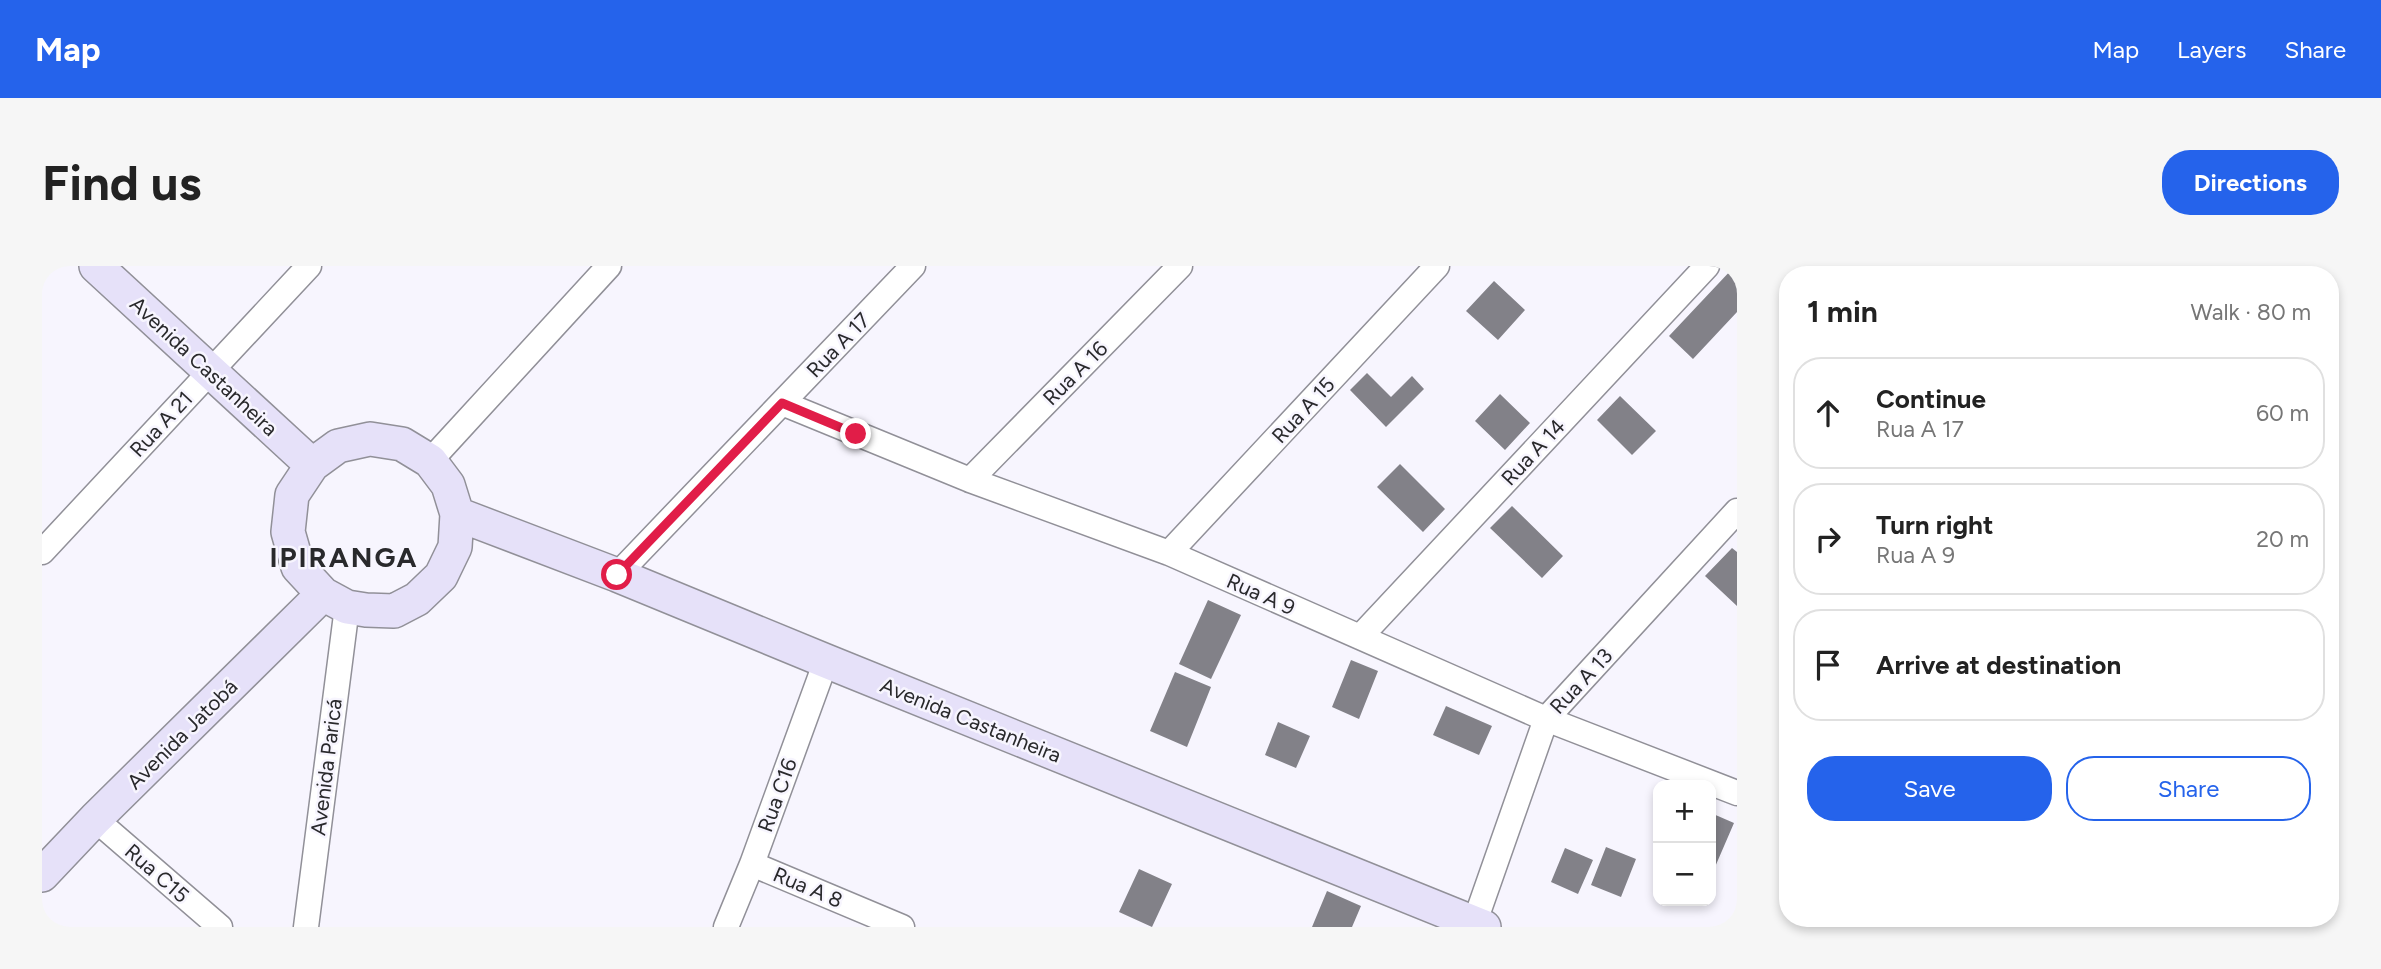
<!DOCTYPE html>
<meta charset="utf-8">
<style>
:root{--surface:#fff;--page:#f6f6f6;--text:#222;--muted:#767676;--line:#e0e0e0;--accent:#2563eb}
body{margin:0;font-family:Figtree,sans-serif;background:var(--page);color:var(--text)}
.controls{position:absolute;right:21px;bottom:21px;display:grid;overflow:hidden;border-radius:14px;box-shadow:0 4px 10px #0003}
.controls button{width:63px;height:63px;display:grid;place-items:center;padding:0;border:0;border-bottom:2px solid var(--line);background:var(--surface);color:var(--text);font:35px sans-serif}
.stop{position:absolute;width:21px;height:21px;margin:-16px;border:5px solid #e11d48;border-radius:50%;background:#fff}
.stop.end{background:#e11d48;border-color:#fff;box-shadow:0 2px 7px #0008}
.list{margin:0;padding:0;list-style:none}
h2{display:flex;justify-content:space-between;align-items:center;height:91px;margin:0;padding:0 28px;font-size:30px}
h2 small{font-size:23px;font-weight:400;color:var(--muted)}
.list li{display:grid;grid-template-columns:46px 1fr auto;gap:21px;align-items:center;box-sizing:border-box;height:112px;margin:0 14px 14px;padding:0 14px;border:2px solid var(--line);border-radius:28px}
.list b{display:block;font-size:26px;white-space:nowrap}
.list p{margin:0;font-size:23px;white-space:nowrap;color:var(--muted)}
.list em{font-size:23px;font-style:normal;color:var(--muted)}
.actions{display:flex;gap:14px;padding:21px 28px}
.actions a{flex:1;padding:16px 0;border:2px solid var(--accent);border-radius:28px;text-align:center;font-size:24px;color:var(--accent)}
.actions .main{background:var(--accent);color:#fff}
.icon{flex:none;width:38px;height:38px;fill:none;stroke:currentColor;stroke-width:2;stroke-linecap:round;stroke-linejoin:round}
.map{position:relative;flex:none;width:1695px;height:661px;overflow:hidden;border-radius:28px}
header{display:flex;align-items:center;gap:42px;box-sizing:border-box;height:98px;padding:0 35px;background:var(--accent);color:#fff}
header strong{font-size:33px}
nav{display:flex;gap:38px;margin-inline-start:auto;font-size:24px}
.intro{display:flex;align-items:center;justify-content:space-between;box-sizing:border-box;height:168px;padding:0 42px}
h1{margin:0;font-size:49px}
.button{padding:18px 32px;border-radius:28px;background:var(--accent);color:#fff;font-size:24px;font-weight:700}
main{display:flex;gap:42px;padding:0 42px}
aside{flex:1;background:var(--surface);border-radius:28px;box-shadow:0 4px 10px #0003}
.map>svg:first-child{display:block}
.building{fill:#828188}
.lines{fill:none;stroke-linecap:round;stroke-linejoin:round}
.street-casing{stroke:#919098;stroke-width:27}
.secondary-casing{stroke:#919098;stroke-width:36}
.street{stroke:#fff;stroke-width:24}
.secondary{stroke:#e6e1f9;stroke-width:33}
.route{stroke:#e11d48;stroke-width:9}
.labels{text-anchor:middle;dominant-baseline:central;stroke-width:5;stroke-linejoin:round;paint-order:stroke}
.street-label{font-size:21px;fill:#29292c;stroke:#f7f5fe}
.district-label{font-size:28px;font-weight:bold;letter-spacing:2px;fill:#29292c;stroke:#f7f5fe}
</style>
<header>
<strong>Map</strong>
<nav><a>Map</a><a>Layers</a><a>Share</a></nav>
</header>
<div class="intro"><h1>Find us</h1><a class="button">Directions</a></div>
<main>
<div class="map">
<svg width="1695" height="661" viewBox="0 0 1695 661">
<rect width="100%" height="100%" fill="#f7f5fe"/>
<!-- building -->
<path class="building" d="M1691 2 1695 6V46L1651 93 1627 70Z
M1452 15 1483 44 1456 74 1424 45Z
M1325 107 1349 131 1370 110 1382 123 1344 161 1308 124Z
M1458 128 1488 157 1463 184 1433 155Z
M1578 130 1614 165 1590 189 1555 154Z
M1358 198 1403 243 1381 266 1335 221Z
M1470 240 1521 290 1500 312 1448 262Z
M1690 282 1695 286V340L1663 310Z
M1166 334 1199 349 1169 413 1137 398Z
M1309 394 1336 405 1317 453 1290 441Z
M1133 406 1169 421 1145 481 1108 465Z
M1404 440 1450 460 1437 489 1391 469Z
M1236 456 1268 470 1254 502 1223 489Z
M1669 547 1692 557 1673 601 1669 599Z
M1564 581 1594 593 1579 631 1549 619Z
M1523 582 1551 594 1536 628 1509 616Z
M1097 603 1130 618 1110 661 1077 646Z
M1285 625 1319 640 1310 661H1270Z"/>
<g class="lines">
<defs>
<path id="street" d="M740 137 928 214 1127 287 1504 453 1695 527
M388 195 567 0
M928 214 1138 0
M0 286 267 0
M1127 287 1395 0
M575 309 871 0
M1318 371 1665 0
M53 553 178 661
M710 598 860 661
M264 661 305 341
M684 661 710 598 784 395
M1431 661 1504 453 1695 245"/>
<path id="secondary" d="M54 0 270 199
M328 173 360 178 388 195 406 219 415 248 413 281 399 310 375 333 352 345 324 344 305 341 281 328 256 301 246 266 250 229 270 199 296 180Z
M415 248 575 309 784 395 1442 661
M0 609 53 553 281 328"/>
</defs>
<!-- street casing -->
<use href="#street" class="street-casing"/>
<!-- secondary casing -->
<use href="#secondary" class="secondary-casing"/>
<!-- street -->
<use href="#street" class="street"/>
<!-- secondary -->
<use href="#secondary" class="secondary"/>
</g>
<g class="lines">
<!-- route -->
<path class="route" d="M575 309 740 137 814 168"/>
</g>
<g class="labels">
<!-- street labels -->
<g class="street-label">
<text transform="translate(796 79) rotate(-46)">Rua A 17</text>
<text transform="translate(162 100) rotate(43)">Avenida Castanheira</text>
<text transform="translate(1033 107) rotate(-45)">Rua A 16</text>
<text transform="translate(1261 144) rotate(-47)">Rua A 15</text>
<text transform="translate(119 158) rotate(-47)">Rua A 21</text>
<text transform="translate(1491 186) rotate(-47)">Rua A 14</text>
<text transform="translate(1219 328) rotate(24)">Rua A 9</text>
<text transform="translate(1539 415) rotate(-47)">Rua A 13</text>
<text transform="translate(929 454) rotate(22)">Avenida Castanheira</text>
<text transform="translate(140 468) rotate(-45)">Avenida Jatobá</text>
<text transform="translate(284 501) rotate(-83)">Avenida Paricá</text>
<text transform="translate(735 529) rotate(-70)">Rua C16</text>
<text transform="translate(115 607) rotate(41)">Rua C15</text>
<text transform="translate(766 621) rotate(23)">Rua A 8</text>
</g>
<!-- district labels -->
<g class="district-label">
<text x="302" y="291">IPIRANGA</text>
</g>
</g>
</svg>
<div class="controls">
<button>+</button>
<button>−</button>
</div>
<div class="stop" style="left:575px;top:309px"></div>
<div class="stop end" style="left:814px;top:168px"></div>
</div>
<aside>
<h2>1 min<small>Walk · 80 m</small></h2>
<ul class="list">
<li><svg class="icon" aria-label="ahead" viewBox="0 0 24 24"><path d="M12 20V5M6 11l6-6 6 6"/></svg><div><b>Continue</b><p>Rua A 17</p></div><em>60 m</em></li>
<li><svg class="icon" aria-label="right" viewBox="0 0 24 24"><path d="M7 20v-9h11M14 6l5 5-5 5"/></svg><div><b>Turn right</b><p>Rua A 9</p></div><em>20 m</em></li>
<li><svg class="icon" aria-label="arrive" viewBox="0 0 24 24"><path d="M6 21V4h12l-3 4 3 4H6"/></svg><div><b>Arrive at destination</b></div></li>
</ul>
<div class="actions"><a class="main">Save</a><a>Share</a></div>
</aside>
</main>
